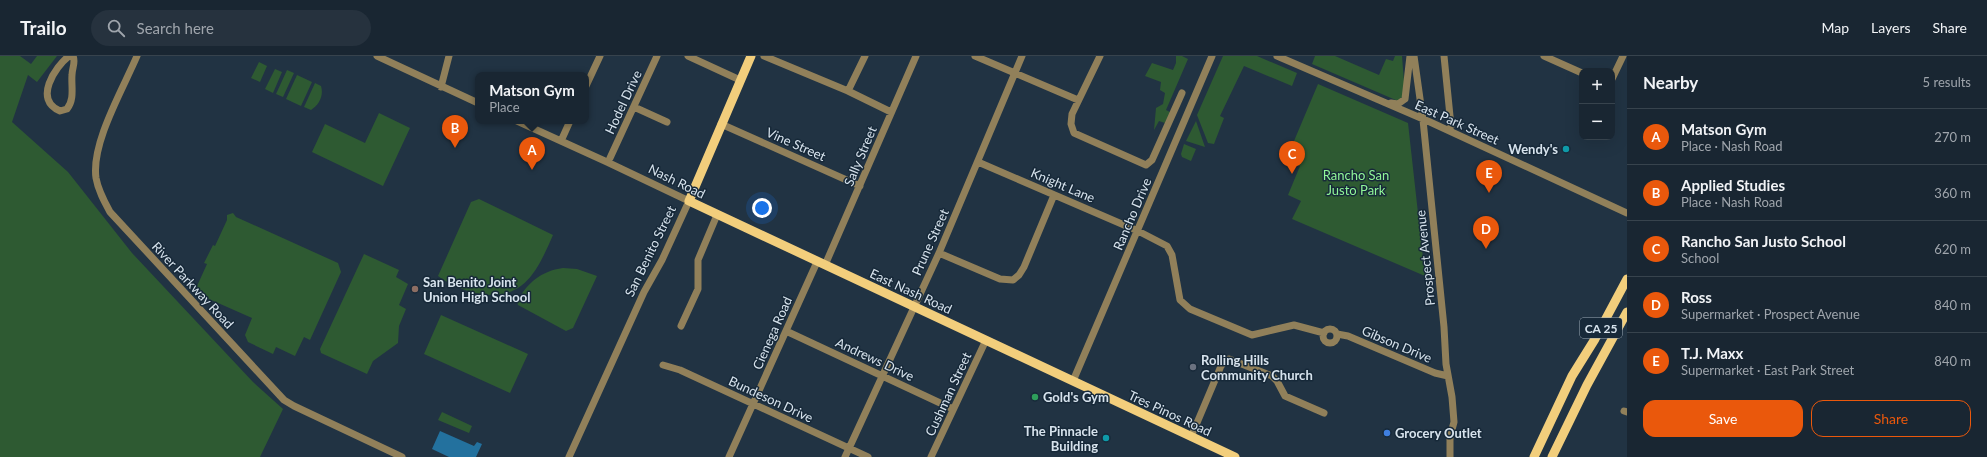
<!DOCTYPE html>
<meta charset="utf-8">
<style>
:root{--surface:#192632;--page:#26323e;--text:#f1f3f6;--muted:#9fa5ac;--line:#37434d;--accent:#ea580c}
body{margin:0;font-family:Lato,sans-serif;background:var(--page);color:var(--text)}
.controls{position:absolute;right:12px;top:12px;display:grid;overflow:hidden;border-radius:8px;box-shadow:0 4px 16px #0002}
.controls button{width:36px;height:36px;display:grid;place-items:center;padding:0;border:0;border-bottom:1px solid var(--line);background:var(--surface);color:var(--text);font:20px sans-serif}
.you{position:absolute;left:762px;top:152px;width:14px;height:14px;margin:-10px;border:3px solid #fff;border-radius:50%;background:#1a73e8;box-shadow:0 0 0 6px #1a73e833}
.badge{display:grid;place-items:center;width:26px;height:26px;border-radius:50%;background:var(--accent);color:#fff;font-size:13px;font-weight:700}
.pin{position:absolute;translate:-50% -33px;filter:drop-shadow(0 1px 2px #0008)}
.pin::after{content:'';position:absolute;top:21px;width:14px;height:12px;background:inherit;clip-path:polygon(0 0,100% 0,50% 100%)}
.popup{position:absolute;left:475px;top:16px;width:114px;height:52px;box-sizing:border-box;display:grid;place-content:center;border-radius:8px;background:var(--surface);filter:drop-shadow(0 1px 3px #0005);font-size:13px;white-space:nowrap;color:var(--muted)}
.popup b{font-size:15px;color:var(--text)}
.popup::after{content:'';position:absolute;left:50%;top:100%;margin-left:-8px;border:8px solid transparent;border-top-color:var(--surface)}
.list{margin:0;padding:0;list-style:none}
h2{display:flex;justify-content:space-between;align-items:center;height:52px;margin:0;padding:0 16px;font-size:17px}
h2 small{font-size:13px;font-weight:400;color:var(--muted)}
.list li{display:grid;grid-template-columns:26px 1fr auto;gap:12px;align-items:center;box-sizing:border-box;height:56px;padding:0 16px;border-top:1px solid var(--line)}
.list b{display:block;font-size:15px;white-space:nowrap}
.list p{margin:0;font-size:13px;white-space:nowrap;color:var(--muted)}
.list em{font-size:13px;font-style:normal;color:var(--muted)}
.actions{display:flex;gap:8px;padding:12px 16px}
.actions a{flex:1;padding:9px 0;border:1px solid var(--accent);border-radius:12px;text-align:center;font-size:14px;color:var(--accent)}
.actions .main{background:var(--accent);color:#fff}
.icon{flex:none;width:22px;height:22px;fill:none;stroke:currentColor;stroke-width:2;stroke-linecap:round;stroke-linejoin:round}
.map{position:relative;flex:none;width:1627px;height:401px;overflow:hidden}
header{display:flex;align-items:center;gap:24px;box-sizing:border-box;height:56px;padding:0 20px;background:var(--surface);border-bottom:1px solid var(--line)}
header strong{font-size:19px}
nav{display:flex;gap:22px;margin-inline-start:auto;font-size:14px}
.search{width:280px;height:36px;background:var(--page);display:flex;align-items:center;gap:10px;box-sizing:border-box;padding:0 14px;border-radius:22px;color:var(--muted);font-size:15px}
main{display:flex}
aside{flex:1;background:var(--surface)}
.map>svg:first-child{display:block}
.green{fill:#2e5a32}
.water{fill:#23719e}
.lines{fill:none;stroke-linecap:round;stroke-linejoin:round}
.minor{stroke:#91805a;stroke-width:7}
.major{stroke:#f2ce7c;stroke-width:9}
.culture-dot{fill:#0f9aa8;stroke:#172939;stroke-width:1.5}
.education-dot{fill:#8d6e63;stroke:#172939;stroke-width:1.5}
.worship-dot{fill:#6b7280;stroke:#172939;stroke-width:1.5}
.leisure-dot{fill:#2e9e5b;stroke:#172939;stroke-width:1.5}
.shop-dot{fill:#3f7fe0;stroke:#172939;stroke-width:1.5}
.labels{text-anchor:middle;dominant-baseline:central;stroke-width:3;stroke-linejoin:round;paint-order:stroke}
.shield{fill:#172939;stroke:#9dabb7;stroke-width:1}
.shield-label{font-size:12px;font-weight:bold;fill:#d7e3ed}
.street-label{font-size:13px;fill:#d7e3ed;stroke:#172939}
.poi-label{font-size:13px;font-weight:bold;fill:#d7e3ed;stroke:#172939;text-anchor:start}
.park-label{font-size:13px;fill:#91f698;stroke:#172939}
</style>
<header>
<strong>Trailo</strong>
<div class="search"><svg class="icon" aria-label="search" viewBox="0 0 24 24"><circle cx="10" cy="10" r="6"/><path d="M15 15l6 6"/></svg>Search here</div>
<nav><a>Map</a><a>Layers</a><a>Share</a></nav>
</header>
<main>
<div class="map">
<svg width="1627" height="401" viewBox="0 0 1627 401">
<rect width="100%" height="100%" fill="#213343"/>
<!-- green -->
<path class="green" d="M0 0H20L31 8 37 0H57L37 26 28 19 12 66 68 116 132 197 253 326 283 353 260 401H0Z
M1176 0H1182L1188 3 1166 54 1170 56 1165 67 1159 65 1154 74 1156 52 1163 48 1165 37 1160 34 1161 26 1145 20 1152 7 1173 14 1176 7Z
M1223 0H1257L1297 17 1292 30 1244 10 1220 60 1224 62 1214 88 1208 87 1197 59Z
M1315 0H1335L1379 19 1386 3 1393 5 1395 0H1402L1405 38 1398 45 1312 8Z
M259 6 267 10 260 26 251 22Z
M275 13 282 16 273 37 265 33Z
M287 14 294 17 283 41 276 38Z
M297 19 312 26 301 50 286 43Z
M315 27 321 30C324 40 319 49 311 54L304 51Z
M1318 28 1408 67 1425 220 1292 163 1301 145 1288 139 1300 110 1286 104Z
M379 57 410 72 383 130 312 96 325 68 365 87Z
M1196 65 1205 91 1186 85Z
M1184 88 1196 93 1191 105 1182 101 1181 98Z
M479 143 553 179C538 213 525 245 480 238 465 235 450 229 438 220L471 146Z
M233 157 236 161 338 207 341 216 310 284 304 281 295 300 276 291 273 298 248 286 245 279 252 262 200 239 197 230 207 208 204 207 213 189 215 190 227 164V159Z
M364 198 399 214 396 221 408 228 399 249 406 253 399 270 398 287 373 305 367 318 321 297 320 293Z
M563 212 577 213 597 220 573 272 566 275 518 249 517 246C527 227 541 215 563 212Z
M441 259 528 298 510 337 424 298Z
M442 356 472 370 469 377 438 364Z"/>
<!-- water -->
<path class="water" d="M440 375 474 390 477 386 482 388 476 401H449L432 393Z"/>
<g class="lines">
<!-- minor -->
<path class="minor" d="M69 0C55 11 33 44 60 55L67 53C75 43 71 30 72 19 72 12 76 6 73 0
M137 0C123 33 91 87 96 122 98 134 104 145 110 156L284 344 294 350 402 401
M377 0 478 47
M688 0 740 24
M764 0 848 35 891 56
M975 0 1078 44
M1100 0 1072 58 1071 68 1074 77 1146 109 1152 104 1182 37
M1277 0 1430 66 1627 157
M1414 0 1423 64 1444 271 1446 308 1452 341 1454 366 1450 381V401
M1444 0 1451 70
M1544 0 1582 17
M1612 23 1623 0
M586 30 600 0
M441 31 449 0
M848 35 865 0
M1391 47 1398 48 1405 43 1410 0
M634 51 667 66
M517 65 607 106 689 145 662 204 644 236 569 401
M721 68 860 130
M561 85 570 65
M610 102 657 0
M978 106 1138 175 1167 190 1172 199 1180 244 1190 253 1252 279 1294 269 1324 277
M939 197 1000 223 1013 224 1019 219 1024 211 1054 139
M825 209 916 0
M681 270 698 233V204L717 159
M1323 280a7 7 0 1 1 14 0a7 7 0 1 1-14 0Z
M786 275 953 353
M1337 278 1348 280 1435 317 1448 320
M663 309 680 314 868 401
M1073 325 1212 0
M1624 355 1627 356
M1191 381 1221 310 1225 305 1229 303 1272 320 1277 325 1285 340 1324 357
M729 401 817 206
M845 401 939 197 1022 0
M931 401 986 284"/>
<!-- major -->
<path class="major" d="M751 0 689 145 1235 401
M1534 401 1572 320 1595 283 1627 223
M1552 401 1587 329 1627 256"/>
</g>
<!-- markers -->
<g class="culture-dot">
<circle cx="1566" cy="93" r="4"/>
<circle cx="1106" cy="382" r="4"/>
</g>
<circle class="education-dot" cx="415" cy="233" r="4"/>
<circle class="worship-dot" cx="1193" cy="311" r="4"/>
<circle class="leisure-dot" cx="1035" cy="341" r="4"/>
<circle class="shop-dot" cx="1387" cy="377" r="4"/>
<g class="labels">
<!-- shield labels -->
<rect class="shield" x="1580" y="262" width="42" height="20" rx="3"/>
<g class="shield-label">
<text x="1601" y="272">CA 25</text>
</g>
<!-- street labels -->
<g class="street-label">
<text transform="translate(623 46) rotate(-65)">Hodel Drive</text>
<text transform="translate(1457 66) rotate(24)">East Park Street</text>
<text transform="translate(796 88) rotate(24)">Vine Street</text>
<text transform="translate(860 100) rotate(-67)">Sally Street</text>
<text transform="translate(677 125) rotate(26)">Nash Road</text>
<text transform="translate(1063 129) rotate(23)">Knight Lane</text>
<text transform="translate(1132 158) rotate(-67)">Rancho Drive</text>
<text transform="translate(930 186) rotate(-66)">Prune Street</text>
<text transform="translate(650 195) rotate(-64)">San Benito Street</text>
<text transform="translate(1425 202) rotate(-96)">Prospect Avenue</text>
<text transform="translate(193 229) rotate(47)">River Parkway Road</text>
<text transform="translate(911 235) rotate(25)">East Nash Road</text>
<text transform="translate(772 277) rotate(-66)">Cienega Road</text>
<text transform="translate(1397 288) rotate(23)">Gibson Drive</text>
<text transform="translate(875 303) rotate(25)">Andrews Drive</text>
<text transform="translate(948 338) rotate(-65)">Cushman Street</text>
<text transform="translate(771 343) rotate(25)">Bundeson Drive</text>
<text transform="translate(1170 357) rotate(25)">Tres Pinos Road</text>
</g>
<!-- poi labels -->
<g class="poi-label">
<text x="1558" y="93" text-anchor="end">Wendy's</text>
<text x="423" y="226">San Benito Joint<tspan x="423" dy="15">Union High School</tspan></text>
<text x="1201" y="304">Rolling Hills<tspan x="1201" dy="15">Community Church</tspan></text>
<text x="1043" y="341">Gold's Gym</text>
<text x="1098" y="375" text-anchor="end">The Pinnacle<tspan x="1098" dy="15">Building</tspan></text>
<text x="1395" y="377">Grocery Outlet</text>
</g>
<!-- park labels -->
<g class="park-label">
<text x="1356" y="119">Rancho San<tspan x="1356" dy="15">Justo Park</tspan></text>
</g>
</g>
</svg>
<div class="controls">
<button>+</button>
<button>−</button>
</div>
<div class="you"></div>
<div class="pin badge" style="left:532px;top:114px">A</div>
<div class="popup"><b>Matson Gym</b>Place</div>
<div class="pin badge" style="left:455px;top:92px">B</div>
<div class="pin badge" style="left:1292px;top:118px">C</div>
<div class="pin badge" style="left:1486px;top:193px">D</div>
<div class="pin badge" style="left:1489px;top:137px">E</div>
</div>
<aside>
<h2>Nearby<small>5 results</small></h2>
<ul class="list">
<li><span class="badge">A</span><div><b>Matson Gym</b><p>Place · Nash Road</p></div><em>270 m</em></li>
<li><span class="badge">B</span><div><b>Applied Studies</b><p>Place · Nash Road</p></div><em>360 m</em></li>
<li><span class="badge">C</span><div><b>Rancho San Justo School</b><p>School</p></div><em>620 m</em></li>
<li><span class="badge">D</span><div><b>Ross</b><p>Supermarket · Prospect Avenue</p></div><em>840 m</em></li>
<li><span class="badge">E</span><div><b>T.J. Maxx</b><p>Supermarket · East Park Street</p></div><em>840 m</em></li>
</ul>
<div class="actions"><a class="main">Save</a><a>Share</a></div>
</aside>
</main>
